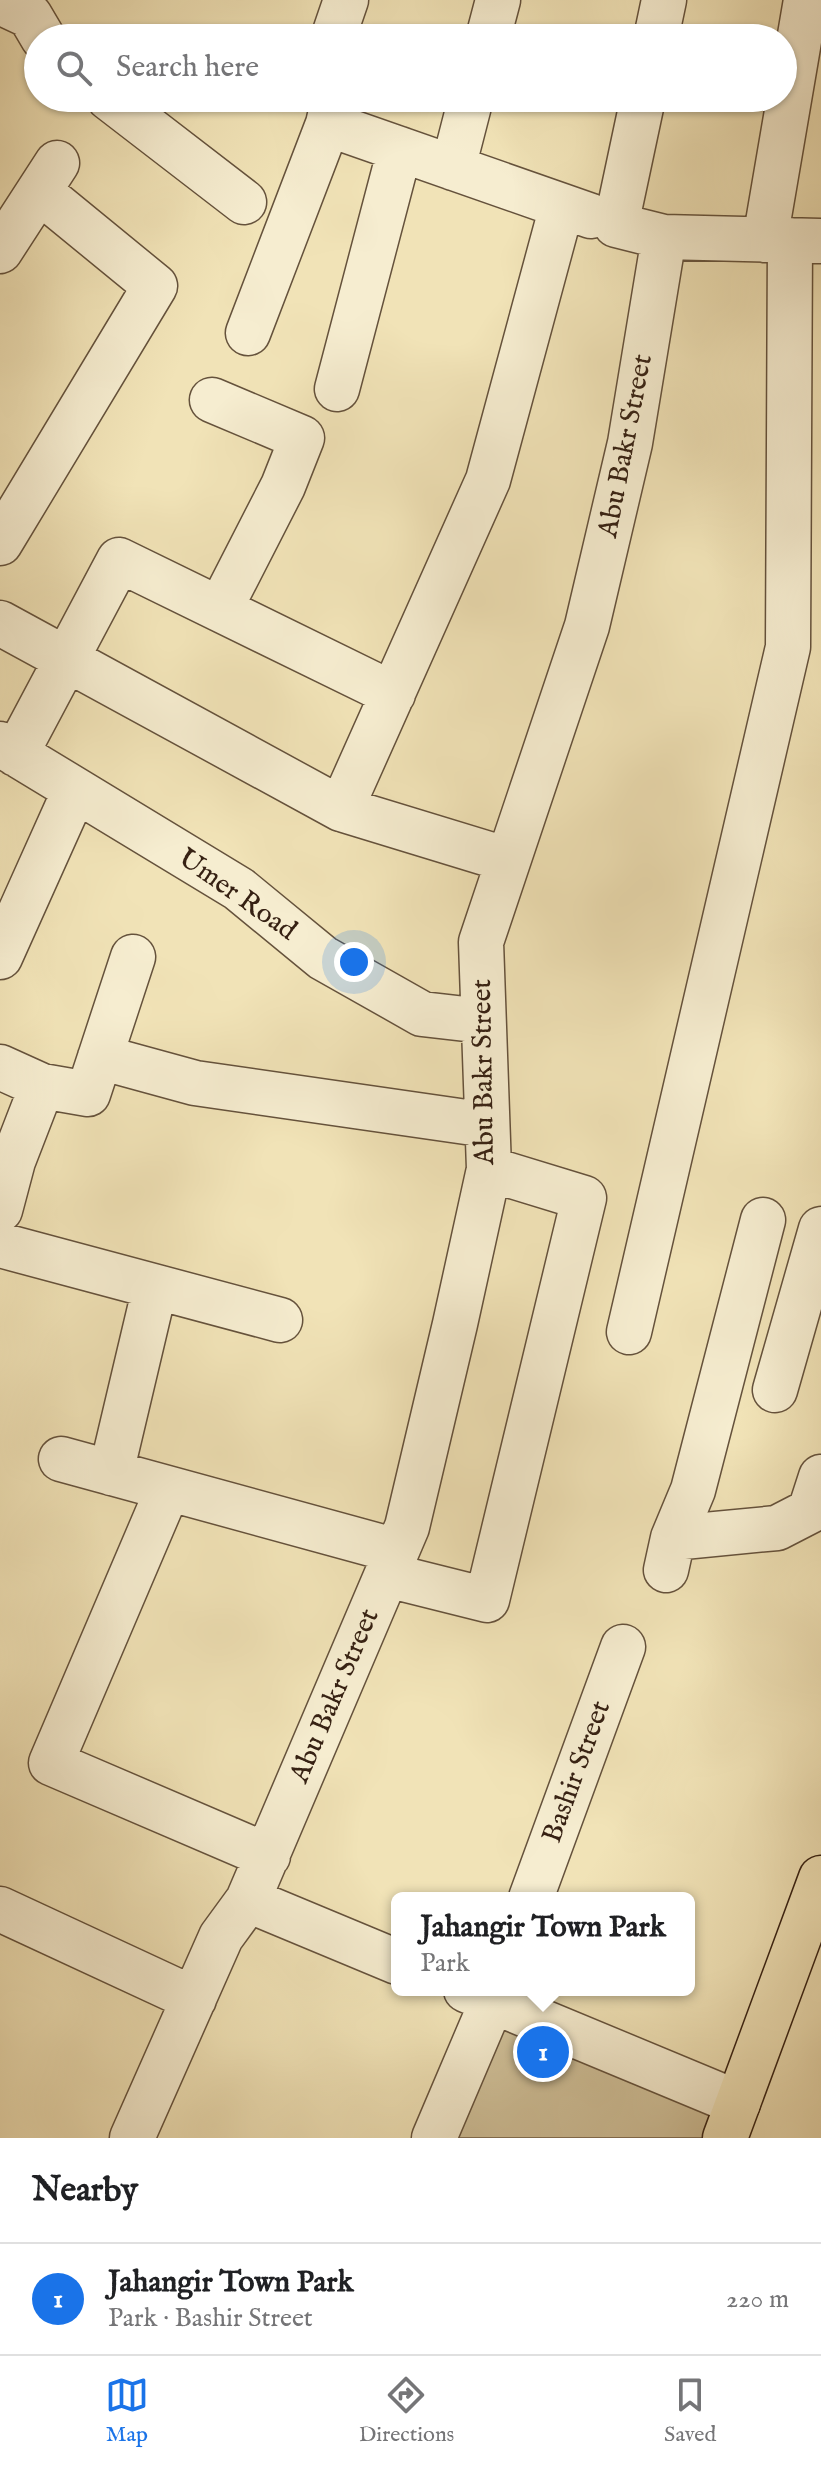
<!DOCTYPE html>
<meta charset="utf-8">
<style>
:root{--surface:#fff;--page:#f2f2f2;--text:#202124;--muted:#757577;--line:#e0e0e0;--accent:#1a73e8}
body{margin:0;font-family:"IM FELL English",serif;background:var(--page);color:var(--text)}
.you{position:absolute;left:354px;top:962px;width:28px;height:28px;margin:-20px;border:6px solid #fff;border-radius:50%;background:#1a73e8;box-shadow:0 0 0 12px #1a73e833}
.badge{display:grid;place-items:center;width:52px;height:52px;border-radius:50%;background:var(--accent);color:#fff;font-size:26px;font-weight:700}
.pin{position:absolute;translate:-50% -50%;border:4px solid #fff;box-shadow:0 2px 8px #0006}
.popup{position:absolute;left:391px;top:1892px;width:304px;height:104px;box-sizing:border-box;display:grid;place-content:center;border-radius:12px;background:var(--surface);filter:drop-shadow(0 2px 6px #0005);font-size:26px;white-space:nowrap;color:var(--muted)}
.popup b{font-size:30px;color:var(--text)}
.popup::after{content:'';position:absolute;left:50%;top:100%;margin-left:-16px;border:16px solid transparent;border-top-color:var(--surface)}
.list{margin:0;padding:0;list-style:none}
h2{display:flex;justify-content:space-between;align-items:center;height:104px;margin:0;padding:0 32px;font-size:34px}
h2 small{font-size:26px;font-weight:400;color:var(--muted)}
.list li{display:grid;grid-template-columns:52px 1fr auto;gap:24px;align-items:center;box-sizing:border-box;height:112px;padding:0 32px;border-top:2px solid var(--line)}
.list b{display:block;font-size:30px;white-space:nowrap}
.list p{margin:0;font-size:26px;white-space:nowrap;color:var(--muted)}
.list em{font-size:26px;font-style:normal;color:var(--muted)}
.icon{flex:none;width:44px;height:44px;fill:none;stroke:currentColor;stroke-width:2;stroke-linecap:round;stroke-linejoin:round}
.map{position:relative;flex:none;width:821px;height:2138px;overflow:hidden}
.search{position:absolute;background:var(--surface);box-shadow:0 2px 6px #0004;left:24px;right:24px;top:24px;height:88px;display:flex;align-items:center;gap:20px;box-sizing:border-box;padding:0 28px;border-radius:44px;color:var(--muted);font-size:30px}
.sheet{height:216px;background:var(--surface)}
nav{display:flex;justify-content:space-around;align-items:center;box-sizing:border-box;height:112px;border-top:2px solid var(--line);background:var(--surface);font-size:22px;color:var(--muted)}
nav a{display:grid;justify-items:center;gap:4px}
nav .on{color:var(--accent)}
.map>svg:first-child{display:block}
.green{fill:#d1c29b;stroke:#847257;stroke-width:2}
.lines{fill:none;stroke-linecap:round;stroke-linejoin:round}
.minor-casing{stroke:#65523c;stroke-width:47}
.major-casing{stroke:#362113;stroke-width:47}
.minor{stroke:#f6edd0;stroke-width:44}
.major{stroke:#f1e3b7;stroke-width:44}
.labels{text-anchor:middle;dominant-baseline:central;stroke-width:8;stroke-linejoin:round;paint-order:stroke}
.street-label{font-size:28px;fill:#362113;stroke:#f6edd0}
</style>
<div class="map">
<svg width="821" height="2138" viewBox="0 0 821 2138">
<rect width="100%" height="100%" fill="#f1e3b7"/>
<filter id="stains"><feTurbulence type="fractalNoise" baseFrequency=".0025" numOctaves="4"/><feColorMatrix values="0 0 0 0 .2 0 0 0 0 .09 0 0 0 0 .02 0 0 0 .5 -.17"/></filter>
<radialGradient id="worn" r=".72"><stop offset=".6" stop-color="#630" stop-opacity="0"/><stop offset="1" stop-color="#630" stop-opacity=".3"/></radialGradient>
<!-- green -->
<path class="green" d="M493 2001 738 2103 725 2138H435Z"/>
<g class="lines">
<defs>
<path id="minor" d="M0 2 30 16 43 38
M333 38 346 0
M488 38 498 0
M656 38 664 0
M109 98 244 202
M328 124 591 216
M453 168 471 98
M664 237 821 241
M765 240 806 0
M0 251 57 163
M248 333 328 124 334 98
M337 389 400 149
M212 400 302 438 283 486 220 609
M0 543 155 286 39 191
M0 623 341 809 508 860
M0 744 239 889 323 958 422 1014 483 1021
M16 754 119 560 393 694
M341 809 488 480 562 206
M0 957 75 790
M100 1057 195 1083 487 1125
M0 1067 42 1086 88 1094 133 957
M0 1210 13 1161 42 1086
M0 1245 280 1320
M629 1332 788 647 790 240
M775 1390 821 1229
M61 1459 397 1551
M111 1473 155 1287
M168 1489 51 1763 268 1856
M673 1538 777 1528 810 1511 821 1477
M666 1570 673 1538 693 1490 763 1220
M387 1575 487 1600 584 1198 489 1169
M531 1898 623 1647
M248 1900 397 1962
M0 1909 194 1999
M466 1990 738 2103
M132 2138 221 1937 248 1900 407 1527 455 1324 489 1169 481 942 587 626 630 443 664 237 616 225 643 98
M434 2138 497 1990"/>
<path id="major" d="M725 2138 821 1878"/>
</defs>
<!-- minor casing -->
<use href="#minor" class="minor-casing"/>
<!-- major casing -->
<use href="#major" class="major-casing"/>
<!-- minor -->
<use href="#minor" class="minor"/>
<!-- major -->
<use href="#major" class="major"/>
</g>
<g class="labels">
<!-- street labels -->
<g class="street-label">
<text transform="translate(626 446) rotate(-79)">Abu Bakr Street</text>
<text transform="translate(237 895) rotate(35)">Umer Road</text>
<text transform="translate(484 1072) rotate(-91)">Abu Bakr Street</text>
<text transform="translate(335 1696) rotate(-67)">Abu Bakr Street</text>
<text transform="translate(577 1772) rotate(-70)">Bashir Street</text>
</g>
</g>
<rect width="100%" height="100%" filter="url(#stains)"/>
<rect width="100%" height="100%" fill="url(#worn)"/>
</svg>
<div class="you"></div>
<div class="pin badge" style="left:543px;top:2052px">1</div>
<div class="popup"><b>Jahangir Town Park</b>Park</div>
<div class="search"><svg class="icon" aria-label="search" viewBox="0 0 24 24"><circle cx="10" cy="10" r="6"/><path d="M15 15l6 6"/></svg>Search here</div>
</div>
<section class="sheet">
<h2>Nearby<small></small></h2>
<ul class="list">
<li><span class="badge">1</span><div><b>Jahangir Town Park</b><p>Park · Bashir Street</p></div><em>220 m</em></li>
</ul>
</section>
<nav>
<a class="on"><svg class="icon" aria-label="map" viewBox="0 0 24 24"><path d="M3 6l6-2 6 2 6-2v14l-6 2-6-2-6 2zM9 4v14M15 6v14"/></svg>Map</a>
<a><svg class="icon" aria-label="directions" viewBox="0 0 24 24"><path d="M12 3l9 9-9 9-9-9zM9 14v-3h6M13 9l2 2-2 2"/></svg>Directions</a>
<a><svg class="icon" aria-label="saved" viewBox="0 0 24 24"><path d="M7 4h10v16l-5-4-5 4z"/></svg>Saved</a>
</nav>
